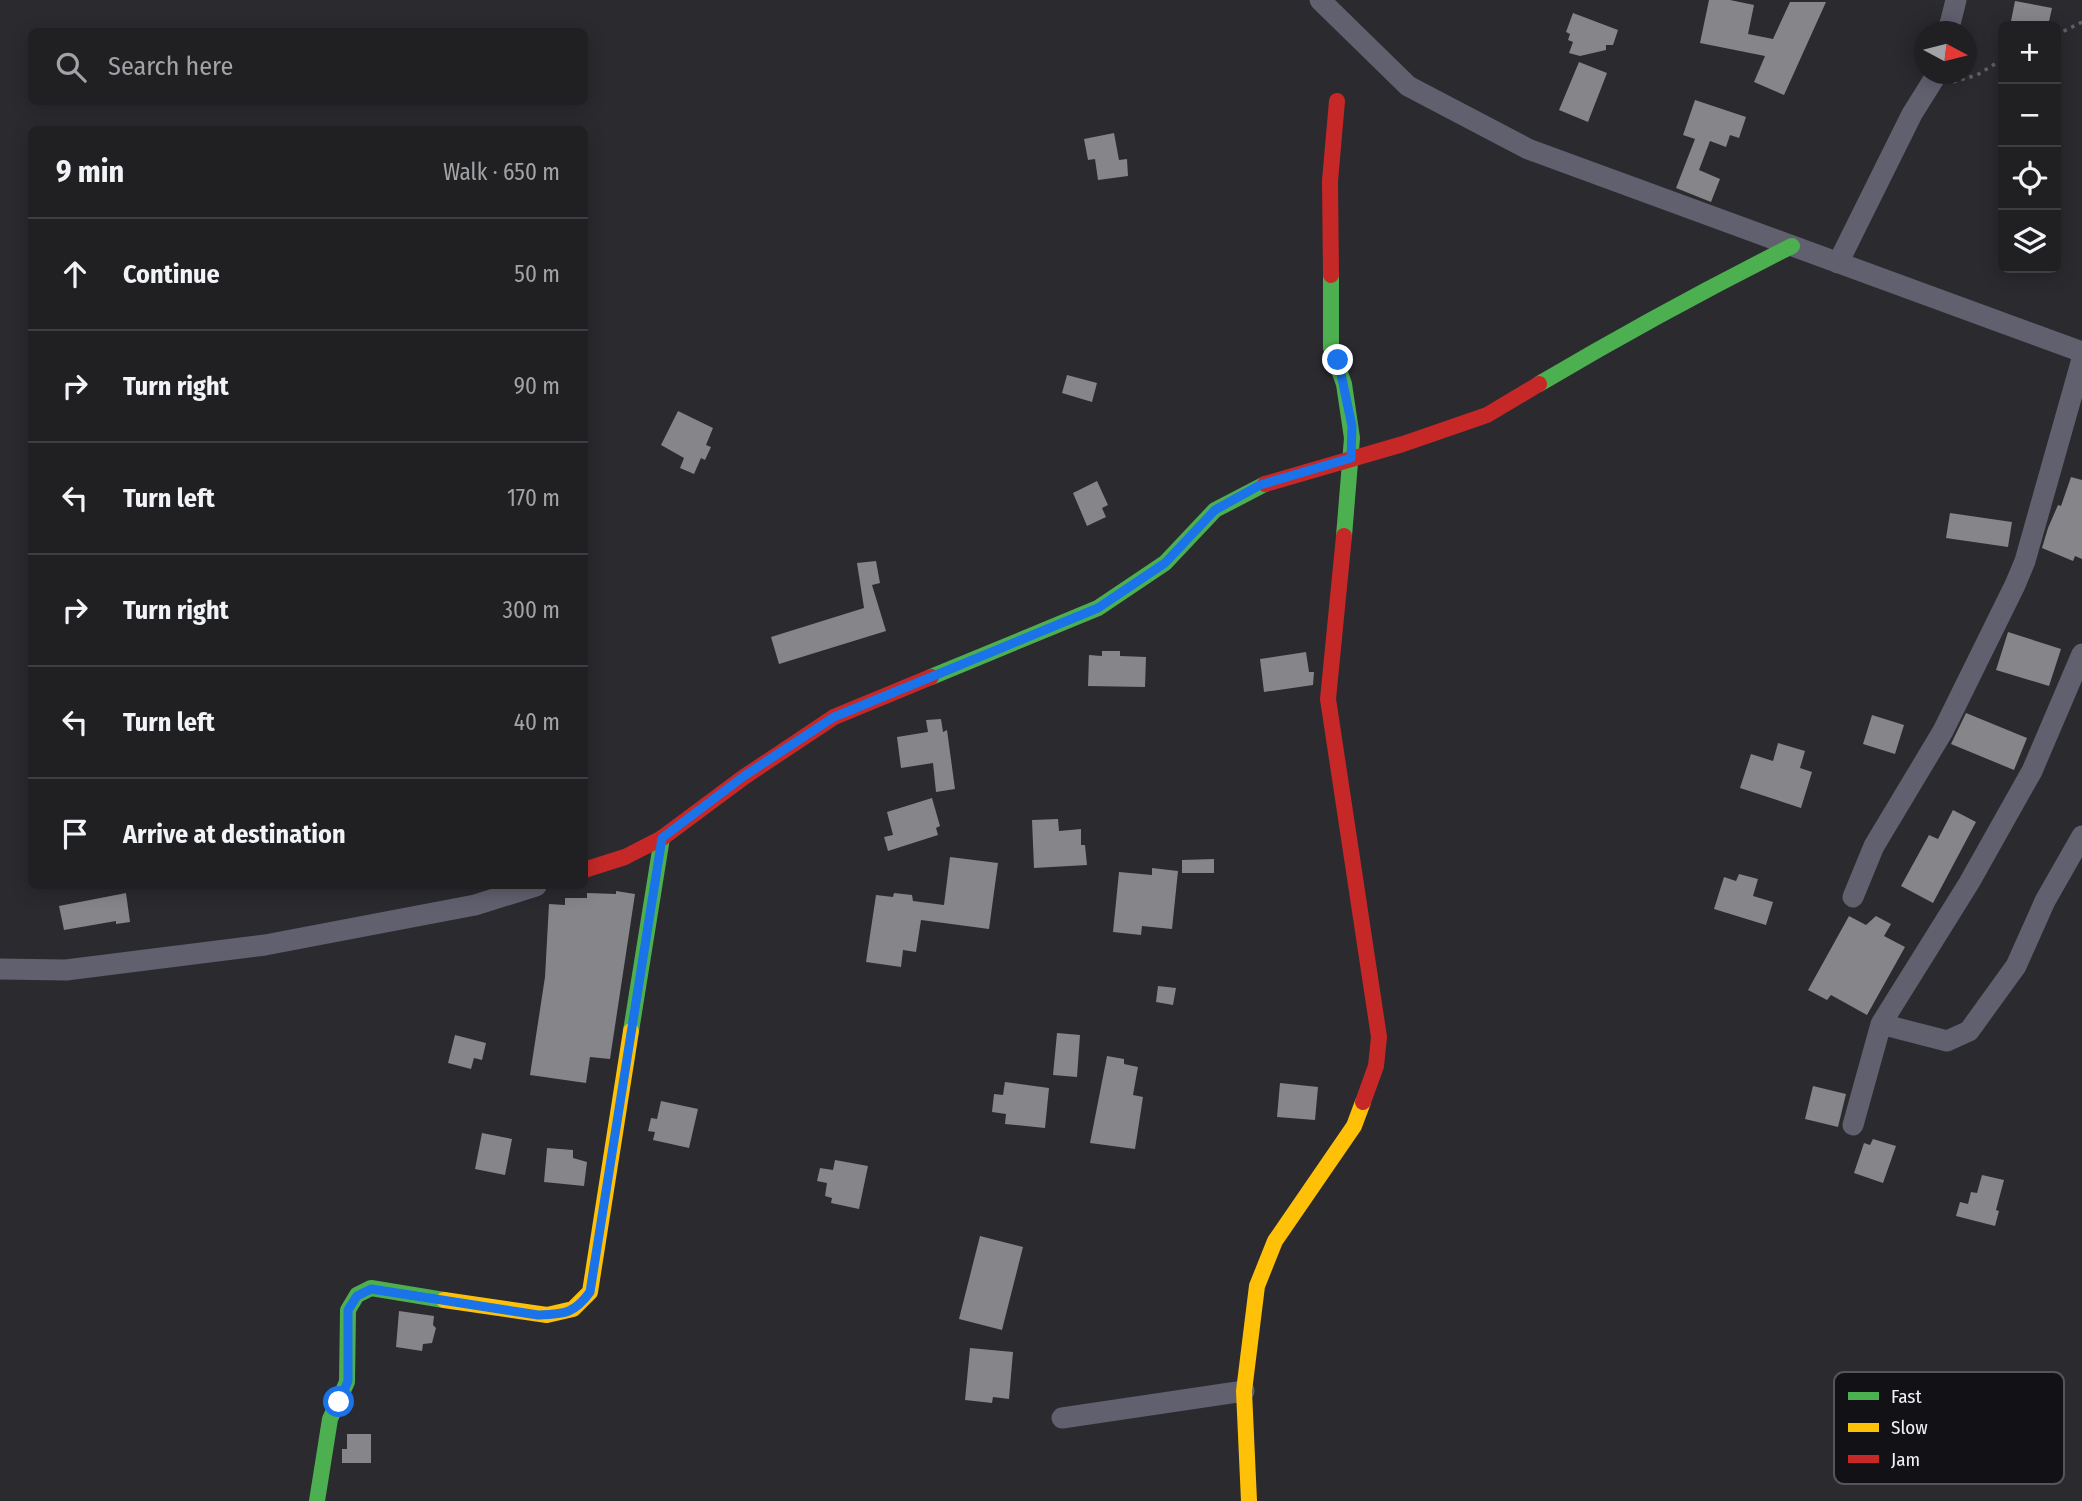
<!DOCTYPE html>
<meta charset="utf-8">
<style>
:root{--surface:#202023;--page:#2d2d30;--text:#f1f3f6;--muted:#a2a3a6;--line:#3d3e41}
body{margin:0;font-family:"Fira Sans Condensed",sans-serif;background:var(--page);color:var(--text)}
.controls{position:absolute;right:21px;top:21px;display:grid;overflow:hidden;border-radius:10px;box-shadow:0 4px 18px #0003}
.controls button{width:63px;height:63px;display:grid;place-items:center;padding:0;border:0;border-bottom:2px solid var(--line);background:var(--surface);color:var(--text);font:35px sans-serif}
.compass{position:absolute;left:1914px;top:21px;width:63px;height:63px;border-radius:50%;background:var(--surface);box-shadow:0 4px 18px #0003;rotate:97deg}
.stop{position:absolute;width:21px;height:21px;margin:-16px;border:5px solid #1a73e8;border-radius:50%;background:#fff}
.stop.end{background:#1a73e8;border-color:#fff;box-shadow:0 2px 7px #0008}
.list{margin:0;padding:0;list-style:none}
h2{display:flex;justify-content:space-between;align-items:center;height:91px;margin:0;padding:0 28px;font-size:30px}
h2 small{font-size:23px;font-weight:400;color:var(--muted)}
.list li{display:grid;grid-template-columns:46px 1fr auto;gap:21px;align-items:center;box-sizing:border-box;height:112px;padding:0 28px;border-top:2px solid var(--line)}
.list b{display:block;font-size:26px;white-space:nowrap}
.list em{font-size:23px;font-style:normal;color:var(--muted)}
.icon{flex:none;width:38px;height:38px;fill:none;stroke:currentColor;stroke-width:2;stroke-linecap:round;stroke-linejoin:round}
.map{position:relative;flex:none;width:2082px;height:1501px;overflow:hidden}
.search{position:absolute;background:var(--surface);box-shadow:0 4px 18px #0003;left:28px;top:28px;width:560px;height:77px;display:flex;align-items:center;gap:18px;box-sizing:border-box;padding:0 24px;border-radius:10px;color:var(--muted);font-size:26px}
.panel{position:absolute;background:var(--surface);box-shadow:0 4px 18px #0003;left:28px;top:126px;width:560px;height:763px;border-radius:10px}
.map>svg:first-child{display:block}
.building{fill:#85858a}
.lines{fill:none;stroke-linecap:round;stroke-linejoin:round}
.path{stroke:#5f5f6a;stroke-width:3.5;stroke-dasharray:3.5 5;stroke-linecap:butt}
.street{stroke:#60606f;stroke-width:21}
.fast{stroke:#4caf50;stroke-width:16}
.slow{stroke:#ffc107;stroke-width:16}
.jam{stroke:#c62828;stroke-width:16}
.route{stroke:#1a73e8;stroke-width:9}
.key{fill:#121216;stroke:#55555a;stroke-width:2}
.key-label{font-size:19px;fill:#f1f1f7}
</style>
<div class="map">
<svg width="2082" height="1501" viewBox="0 0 2082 1501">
<rect width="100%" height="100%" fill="#2a2a2f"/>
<!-- building -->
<path class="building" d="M1709 0H1730L1754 5 1748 34 1773 39 1790 2H1826L1784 95 1754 82 1765 56 1700 43Z
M2015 1 2052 8 2048 26H2010Z
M1573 13 1618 30 1613 45H1606V50L1580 56 1569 53 1573 42 1568 40 1570 34 1566 32Z
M1579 62 1607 73 1588 122 1559 110Z
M1695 100 1746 117 1739 138 1730 135 1726 147 1710 141 1699 170 1720 179 1711 202 1676 188 1695 139 1683 135Z
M1114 133 1119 160 1127 159 1128 176 1098 180 1095 159 1088 160 1084 139Z
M1067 375 1097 383 1092 402 1062 393Z
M678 411 713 428 706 445 711 447 705 460 701 458 694 474 680 468 684 458 661 445Z
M2071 477 2082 480V559L2075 556 2073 561 2042 548 2048 528 2058 505 2061 506Z
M1097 481 1108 505 1102 508 1106 517 1087 526 1073 493Z
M1950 513 2012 522 2008 547 1946 538Z
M876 561 880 583 872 585 886 631 779 664 771 637 864 608 857 563Z
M2008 632 2061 649 2049 686 1996 670Z
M1102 651H1120V656L1146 657 1145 687 1088 686 1089 655 1102 656Z
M1306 652 1309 672H1314L1313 685 1264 692 1260 659Z
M1966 713 2027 738 2014 770 1951 744Z
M1872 715 1904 725 1895 754 1863 744Z
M941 719 943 732 947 730 955 789 936 792 933 763 901 768 897 737 928 732 926 720Z
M1778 743 1805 751 1800 768 1812 772 1801 808 1740 788 1751 754 1773 761Z
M932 798 940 826 936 828 938 835 888 851 884 837 893 835 887 812Z
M1953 810 1976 822 1933 903 1901 886 1929 835 1938 839Z
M1058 819 1059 831 1081 829V845H1085L1087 865 1034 868 1032 820Z
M950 857 998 863 989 929 921 920 916 952 903 950 901 967 866 962 876 895 893 897 894 893 912 895 913 901 944 905Z
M1214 859V873H1182V860Z
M1152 868 1178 871 1172 929 1142 926 1141 935 1113 932 1119 872 1152 875Z
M1739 874 1758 879 1753 896 1773 902 1766 925 1714 909 1724 877 1736 881Z
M616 891 635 894 610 1059 590 1057 586 1083 530 1075 545 977 549 904 565 905V898H587V893L616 894Z
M126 893 130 922 116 924V921L64 930 59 906Z
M1849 916 1866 925 1876 916 1891 924 1884 936 1905 947 1867 1015 1831 995 1827 1000 1808 990Z
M1158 986 1176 988 1173 1005 1156 1002Z
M1057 1033 1080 1035 1077 1077 1053 1075Z
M455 1035 486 1043 482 1060 474 1058 471 1069 448 1063Z
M1107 1056 1124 1059V1064L1138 1067 1133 1095 1143 1097 1135 1149 1090 1143Z
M1005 1082 1049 1088 1045 1128 1005 1124 1006 1114 992 1112 994 1094 1003 1095Z
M1280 1083 1318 1087 1315 1120 1277 1117Z
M1813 1086 1846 1094 1838 1127 1805 1119Z
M661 1101 698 1109 689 1148 653 1140 655 1132 648 1131 651 1118 657 1119Z
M482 1133 512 1139 505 1175 475 1169Z
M1873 1139 1896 1146 1883 1183 1854 1173 1864 1143 1870 1145Z
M547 1148 573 1150V1158L587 1162 584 1186 544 1182Z
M835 1160 868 1166 859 1209 831 1203 832 1198 825 1196 827 1183 817 1181 820 1168 833 1170Z
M1982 1175 2004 1180 1996 1210 1999 1211 1995 1226 1956 1216 1960 1202 1968 1204 1971 1192 1977 1193Z
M980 1236 1023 1247 1002 1330 959 1319Z
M399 1311 434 1316 433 1325 436 1328 432 1343 423 1344 422 1351 396 1347Z
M970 1348 1013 1352 1009 1399 993 1397 992 1403 965 1400Z
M347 1434H371V1463H342V1449H347Z"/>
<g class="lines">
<!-- path -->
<path class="path" d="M2056 35 2082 22
M1953 82 1977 75 2003 59"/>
<!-- street -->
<path class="street" d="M1320 0 1408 86 1528 149 2082 352
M1948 32 1956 0
M1838 263 1912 114 1937 74
M1853 897 1874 846 1943 731 2015 585 2025 561 2082 359
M0 969 66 970 265 945 475 905 536 886
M1881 1024 1969 883 2032 771 2082 654
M1853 1125 1881 1024 1947 1041 1969 1031 2016 966 2045 901 2082 836
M1062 1418 1244 1391"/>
<!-- fast -->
<path class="fast" d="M1331 275V348L1344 384 1352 438 1344 536
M1539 384C1622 335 1706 289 1792 246
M931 677 1098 608 1165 563 1215 510 1265 484
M631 1031 662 838
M317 1501 330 1419 347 1382 348 1310 357 1295 371 1288 444 1300"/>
<!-- slow -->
<path class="slow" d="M444 1300 547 1315 573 1309 590 1292 631 1031
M1249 1501 1244 1391 1257 1286 1275 1241 1354 1126 1363 1102"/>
<!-- jam -->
<path class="jam" d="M1331 275 1330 181 1337 101
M1265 484 1403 444 1487 415 1539 384
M1344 536 1328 699 1379 1037 1376 1066 1363 1102
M584 870 625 857 662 838 744 777 834 717 931 677"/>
</g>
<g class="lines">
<!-- route -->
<path class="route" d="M339 1402 348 1381V1310L357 1296 371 1289 538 1315C564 1314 574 1314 590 1292L662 838 744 776 834 717 1098 608 1165 563 1215 510 1260 485 1351 458 1352 426 1338 360"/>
</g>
<!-- legend -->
<rect x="1834" y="1372" width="230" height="112" rx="10" class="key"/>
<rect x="1848" y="1392" width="31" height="8" fill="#4caf50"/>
<rect x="1848" y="1423" width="31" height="9" fill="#ffc107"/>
<rect x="1848" y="1455" width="31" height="8" fill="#c62828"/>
<g class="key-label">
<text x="1891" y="1403">Fast</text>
<text x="1891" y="1434">Slow</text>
<text x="1891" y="1466">Jam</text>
</g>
</svg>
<div class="controls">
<button>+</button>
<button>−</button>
<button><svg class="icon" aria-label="locate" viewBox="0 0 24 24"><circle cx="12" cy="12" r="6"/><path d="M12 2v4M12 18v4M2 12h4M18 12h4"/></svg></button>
<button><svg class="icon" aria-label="layers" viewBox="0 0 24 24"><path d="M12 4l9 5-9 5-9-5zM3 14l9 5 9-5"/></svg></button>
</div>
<svg class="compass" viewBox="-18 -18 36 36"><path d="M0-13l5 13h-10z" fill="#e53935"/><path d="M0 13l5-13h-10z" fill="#a2a3a6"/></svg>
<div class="stop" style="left:339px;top:1402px"></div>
<div class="stop end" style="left:1338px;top:360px"></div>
<div class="search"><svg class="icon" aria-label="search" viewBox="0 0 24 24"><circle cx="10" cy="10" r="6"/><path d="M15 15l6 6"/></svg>Search here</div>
<section class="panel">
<h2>9 min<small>Walk · 650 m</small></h2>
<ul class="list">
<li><svg class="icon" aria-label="ahead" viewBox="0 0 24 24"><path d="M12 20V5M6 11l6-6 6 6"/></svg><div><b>Continue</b></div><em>50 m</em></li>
<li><svg class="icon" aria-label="right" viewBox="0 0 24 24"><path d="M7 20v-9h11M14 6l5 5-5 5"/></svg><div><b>Turn right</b></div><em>90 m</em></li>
<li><svg class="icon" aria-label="left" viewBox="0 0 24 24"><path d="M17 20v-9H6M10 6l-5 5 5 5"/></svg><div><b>Turn left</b></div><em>170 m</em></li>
<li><svg class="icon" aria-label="right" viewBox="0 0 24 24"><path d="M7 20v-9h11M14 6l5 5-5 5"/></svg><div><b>Turn right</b></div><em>300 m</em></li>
<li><svg class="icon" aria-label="left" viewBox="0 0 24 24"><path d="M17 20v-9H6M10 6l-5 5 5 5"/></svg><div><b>Turn left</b></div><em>40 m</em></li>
<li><svg class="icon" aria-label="arrive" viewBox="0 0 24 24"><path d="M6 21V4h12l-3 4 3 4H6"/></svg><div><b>Arrive at destination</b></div></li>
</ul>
</section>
</div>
